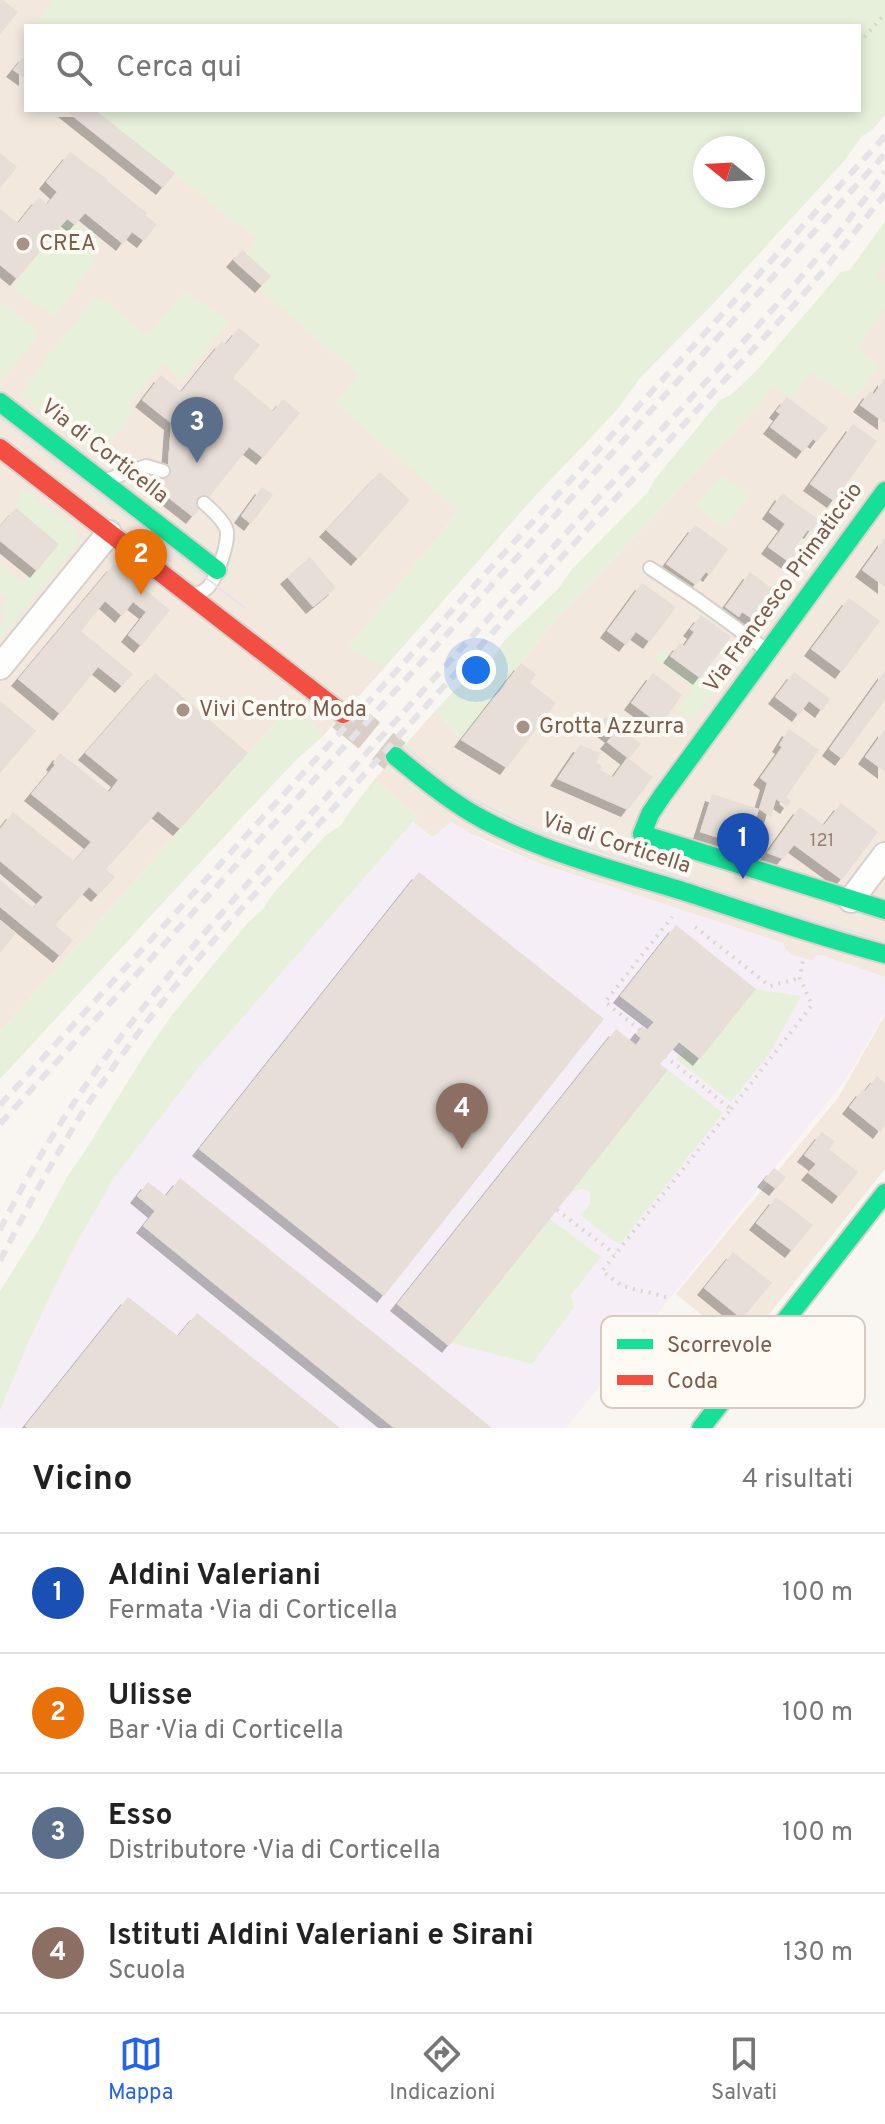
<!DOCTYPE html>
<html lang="it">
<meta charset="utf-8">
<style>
:root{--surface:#fff;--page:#f6f6f6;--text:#222;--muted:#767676;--line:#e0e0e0;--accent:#2563eb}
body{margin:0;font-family:Overpass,sans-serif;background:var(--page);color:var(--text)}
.compass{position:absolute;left:693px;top:136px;width:72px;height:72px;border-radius:50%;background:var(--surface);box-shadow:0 4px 12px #0003;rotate:288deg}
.you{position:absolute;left:476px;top:670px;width:28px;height:28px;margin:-20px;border:6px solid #fff;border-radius:50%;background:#1a73e8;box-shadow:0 0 0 12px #1a73e833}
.badge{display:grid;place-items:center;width:52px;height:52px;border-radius:50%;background:var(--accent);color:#fff;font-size:26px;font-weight:700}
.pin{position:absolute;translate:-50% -66px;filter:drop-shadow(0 2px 4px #0008)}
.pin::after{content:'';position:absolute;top:42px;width:28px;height:24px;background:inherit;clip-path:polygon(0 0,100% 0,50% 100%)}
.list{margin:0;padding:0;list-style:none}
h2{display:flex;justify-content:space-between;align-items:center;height:104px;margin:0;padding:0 32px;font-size:34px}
h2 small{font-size:26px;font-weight:400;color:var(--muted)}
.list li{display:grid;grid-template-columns:52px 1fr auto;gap:24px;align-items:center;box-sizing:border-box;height:120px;padding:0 32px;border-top:2px solid var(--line)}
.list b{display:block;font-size:30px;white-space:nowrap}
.list p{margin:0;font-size:26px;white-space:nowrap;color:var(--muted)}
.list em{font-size:26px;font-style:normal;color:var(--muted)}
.icon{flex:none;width:44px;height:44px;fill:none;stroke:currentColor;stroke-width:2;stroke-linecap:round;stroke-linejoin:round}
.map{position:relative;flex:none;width:885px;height:1428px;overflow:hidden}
.search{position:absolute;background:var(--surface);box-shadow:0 4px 12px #0003;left:24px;right:24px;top:24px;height:88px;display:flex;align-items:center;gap:20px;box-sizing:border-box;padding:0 28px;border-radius:0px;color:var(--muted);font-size:30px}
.sheet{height:584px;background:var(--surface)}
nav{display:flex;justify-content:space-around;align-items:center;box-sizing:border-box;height:112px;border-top:2px solid var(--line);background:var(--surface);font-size:22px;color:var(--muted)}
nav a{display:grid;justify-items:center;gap:4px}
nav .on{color:var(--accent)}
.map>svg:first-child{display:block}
.residential{fill:#f2e8de;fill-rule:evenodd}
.education{fill:#f6eef6}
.green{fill:#e7f0db;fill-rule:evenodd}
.building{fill:#e6ded7;filter:url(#shadow)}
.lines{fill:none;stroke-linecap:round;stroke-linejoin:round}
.secondary-tunnel{stroke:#d9cfc7;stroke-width:34;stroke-dasharray:34 17;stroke-linecap:butt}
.lane-casing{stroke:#d7d1cb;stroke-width:16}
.street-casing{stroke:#d7d1cb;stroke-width:28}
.fast-casing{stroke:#d9d2cb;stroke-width:22}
.jam-casing{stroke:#d9d2cb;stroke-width:22}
.path{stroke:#dcd5d0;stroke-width:4;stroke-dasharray:2 6;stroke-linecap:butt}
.lane{stroke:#fefefd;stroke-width:12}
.street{stroke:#fefefd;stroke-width:24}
.fast{stroke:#16e098;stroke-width:18}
.jam{stroke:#f24e42;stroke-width:18}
.tram{stroke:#e6e3e7;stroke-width:2}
.rail{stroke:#e6e3e7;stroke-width:6;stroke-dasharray:12 8;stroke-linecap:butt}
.poi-dot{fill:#a69286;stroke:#fffaf3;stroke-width:3}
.labels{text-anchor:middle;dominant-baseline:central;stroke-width:8;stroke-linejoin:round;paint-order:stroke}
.number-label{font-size:18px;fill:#977e72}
.poi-label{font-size:22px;fill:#7a5c4d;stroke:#fffaf3;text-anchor:start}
.street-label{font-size:22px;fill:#7a5c4d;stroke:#fffaf3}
.key{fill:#fffaf3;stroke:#d7cbc1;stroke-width:2}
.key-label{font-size:22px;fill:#7a5c4d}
</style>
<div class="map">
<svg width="885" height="1428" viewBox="0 0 885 1428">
<defs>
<filter id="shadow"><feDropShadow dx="-7" dy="7" stdDeviation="0" flood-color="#0004"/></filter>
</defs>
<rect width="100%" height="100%" fill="#f9f5f0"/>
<!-- residential -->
<path class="residential" d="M0 0H885L859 26H26V110H854L459 511 349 646 385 667 322 737 295 701 0 1032ZM705 148H753V196H705Z
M885 261V977L821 955 811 961 793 955 786 950 782 943 535 862 474 835 432 837 413 822 418 816 374 780 436 710 461 740 556 619 732 434Z
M885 1015V1169L742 1348 676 1294 838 1098Z"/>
<!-- education -->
<path class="education" d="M413 822 432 837 451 822 491 845 535 862 783 943 786 950 793 955 811 961 815 956 821 955 885 977V1013L846 1079 566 1428H0V1411L28 1343 70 1255 114 1178 196 1071Z"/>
<!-- green -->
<path class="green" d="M54 0H885V115L872 130 862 136 844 161 712 305 640 378 617 410 535 496 385 667 348 647 459 511 335 403 359 375 259 289 271 276 246 253 256 239 95 110H859V26H34ZM705 148H753V196H705Z
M67 219 103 243 92 256 95 261 54 317 13 287Z
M885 221V261L875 274 885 282V308L860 344 862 351 879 365 853 401 812 372 790 399 774 387 732 434 556 619 461 740 436 710 457 688 487 667 505 640 558 589 572 569 648 492 655 479 720 400 732 394 758 369 841 272 850 270Z
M184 291 229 321 182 380 163 362 129 405 134 411 107 446 100 440 92 451 20 395 51 352 98 296 147 336Z
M0 301 40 333 2 381 0 379Z
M722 475 747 494V499L724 529 695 506Z
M22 488 75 529 78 536V543L0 638V626L7 617 1 610 9 599 0 591V564L17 579 24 581 37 571 59 544 16 508Z
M661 649 700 678 711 665 719 667 728 673 693 721 678 710 693 688 654 659Z
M295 701 322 737 297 759 245 814 0 1079V1032Z
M374 780 418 816 196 1071 114 1178 70 1255 28 1343 0 1411V1291L38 1231 67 1177 85 1151 143 1057 172 1015 246 925 264 908 271 896 326 835 340 826 354 806Z
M756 989 801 996 769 1054 731 1102 676 1059 686 1048 700 1058Z
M668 1070 723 1113 619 1245 580 1215 590 1205V1192L582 1189 571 1192Z
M550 1219 601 1257 571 1295 574 1307 532 1364 451 1343Z"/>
<!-- building -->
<path class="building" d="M0 0H3L18 12 0 34Z
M26 54V79L13 70Z
M65 110H95L175 173 163 188Z
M70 152 108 180 107 181 147 213 145 215 157 224 144 241 132 232 123 244 85 213 75 225 67 219 17 279 0 265V209L18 223 39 197 47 204 57 192 46 182Z
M0 153 17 167 0 188Z
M242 250 271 276 262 286 233 260Z
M239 328 260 345 233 378 273 411 283 399 300 413 263 458 249 447 193 517 152 485 168 464 171 423 142 400 161 375 181 392 222 341 226 344Z
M885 378V423L860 405 870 391 874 394Z
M787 397 828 428 817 442 813 439 803 452 770 427 780 414 776 411Z
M853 424 877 441 834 501 810 484Z
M380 472 410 500 358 559 326 530Z
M262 487 273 495 251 524 241 516Z
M782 493 819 520 811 532 808 530 794 549 797 552 789 562 768 547 785 524 769 512Z
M16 508 59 544 37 571 0 541V526Z
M695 525 728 549 710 575 706 572 696 585 666 564Z
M885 538V587L862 570Z
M310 557 336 588 313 607 287 577Z
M114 564 170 610 141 646 128 635 146 612 133 602 122 616 105 601 81 631 133 674 122 686 98 667 60 714 18 679Z
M750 572 775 591 754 620 742 612 739 617 725 607Z
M642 583 676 607 650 642 636 632 626 645 607 631Z
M849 598 880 621 842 672 811 649Z
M701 615 731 637 700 678 670 656 680 643 684 646 694 632 690 629Z
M521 663 536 674 530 683 556 703 507 768 461 740Z
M885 671V700L842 759 829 749Z
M794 672 830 699 822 711 809 701 799 715 775 697Z
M155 673 248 753 180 829 158 811 106 869 115 877 98 895 89 887 55 925 73 940 60 956 0 907V880L33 908 43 897 0 861V829L13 812 74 861 91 842 31 794 55 765 53 763 60 753 109 792 118 780 85 753Z
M653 673 682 695 661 725 631 703Z
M0 701 36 731 0 773Z
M605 717 641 744 629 759 653 777 628 810 557 779 580 745 600 753 596 763 602 766 600 770 613 777 627 758 629 759 607 742 612 736 599 726Z
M789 729 819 750 786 797 791 801 787 807 776 799 771 817 759 809 767 783 760 778 782 747 779 745Z
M885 729V772L865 757Z
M712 794 759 809 747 847 700 832Z
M841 803 878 832 842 880 794 845 783 859 767 853 800 807 824 825Z
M419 872 604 1019 384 1296 199 1149Z
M0 920 16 933 0 953Z
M676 925 756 989 700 1059 679 1042 660 1064 668 1070 449 1346 397 1304 616 1029 636 1045 641 1038 636 1034 642 1026 647 1030 654 1022 620 996Z
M877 1076 885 1083V1125L880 1132 849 1107 863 1089 865 1091Z
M822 1132 835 1142 829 1149 858 1172 839 1197 808 1173 816 1164 804 1155Z
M774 1168 786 1177 776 1189 764 1180Z
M180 1178 408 1360 492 1428H394L228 1295 143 1226 155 1211 137 1196 148 1182 166 1196Z
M776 1197 813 1225 792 1251 756 1223Z
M733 1252 772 1283 742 1319 704 1288Z
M128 1297 178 1336 197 1313 340 1428H27L25 1426Z"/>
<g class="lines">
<!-- secondary-tunnel -->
<path class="secondary-tunnel" d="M343 714 395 756"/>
<defs>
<path id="lane" d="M109 479 146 466 163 471
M650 568 698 600 765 649
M194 595C198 593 203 592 206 589 216 582 231 539 226 528 222 519 212 510 204 503"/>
<path id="street" d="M0 667 109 533
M851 900 885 855"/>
<path id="fast" d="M0 402 217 570
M885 491 662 796 650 814 642 834 885 910
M395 756C423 779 452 803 484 820 550 855 622 872 692 894 756 915 820 937 885 954
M701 1428 885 1193"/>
<path id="jam" d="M0 448 343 714"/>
</defs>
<!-- lane casing -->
<use href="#lane" class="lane-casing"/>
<!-- street casing -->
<use href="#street" class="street-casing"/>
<!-- fast casing -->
<use href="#fast" class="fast-casing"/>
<!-- jam casing -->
<use href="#jam" class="jam-casing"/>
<!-- path -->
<path class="path" d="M859 43 885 14
M695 927 770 986 800 978
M640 1030 605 1002 672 917
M731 1109 812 1005 800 978 803 959
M557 1210 615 1254
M666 1297 622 1286 602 1271 731 1109 666 1057"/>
<!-- lane -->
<use href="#lane" class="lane"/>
<!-- street -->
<use href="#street" class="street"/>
<!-- fast -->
<use href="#fast" class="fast"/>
<!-- jam -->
<use href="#jam" class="jam"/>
<!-- tram -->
<path class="tram" d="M0 418 245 608
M404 746 449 783 474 800 540 832 819 922 885 941"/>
<!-- rail -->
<path class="rail" d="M0 1105 885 136
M0 1124 885 154
M0 1230C80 1068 199 936 320 804 425 689 528 574 634 459 720 366 810 275 885 172
M0 1261C34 1194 70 1127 114 1066 193 955 289 858 380 757 517 605 656 454 795 304L830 263 885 194"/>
</g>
<!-- markers -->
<g class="poi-dot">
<circle cx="23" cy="244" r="8"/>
<circle cx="183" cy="710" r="8"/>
<circle cx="523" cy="727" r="8"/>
</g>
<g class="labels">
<!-- number labels -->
<g class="number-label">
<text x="822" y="841">121</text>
</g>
<!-- poi labels -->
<g class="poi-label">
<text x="39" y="244">CREA</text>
<text x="199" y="710">Vivi Centro Moda</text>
<text x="539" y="727">Grotta Azzurra</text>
</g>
<!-- street labels -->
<g class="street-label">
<text transform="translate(104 452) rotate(38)">Via di Corticella</text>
<text transform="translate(784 588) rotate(-54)">Via Francesco Primaticcio</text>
<text transform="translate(616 844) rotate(18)">Via di Corticella</text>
</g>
</g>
<!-- legend -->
<rect x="601" y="1316" width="264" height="92" rx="12" class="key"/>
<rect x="617" y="1339" width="36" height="10" fill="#16e098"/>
<rect x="617" y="1375" width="36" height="10" fill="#f24e42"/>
<g class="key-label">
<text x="667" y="1352">Scorrevole</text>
<text x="667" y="1388">Coda</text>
</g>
</svg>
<svg class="compass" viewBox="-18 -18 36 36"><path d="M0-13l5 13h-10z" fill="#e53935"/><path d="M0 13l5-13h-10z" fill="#767676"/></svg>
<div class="you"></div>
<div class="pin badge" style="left:743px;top:879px;background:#1a4fb4">1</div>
<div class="pin badge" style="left:141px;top:595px;background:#e8710a">2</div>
<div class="pin badge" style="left:197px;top:463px;background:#5c6f8a">3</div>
<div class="pin badge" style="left:462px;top:1149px;background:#8d6e63">4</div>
<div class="search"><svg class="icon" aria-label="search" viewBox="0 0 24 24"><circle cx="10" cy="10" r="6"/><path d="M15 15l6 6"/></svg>Cerca qui</div>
</div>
<section class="sheet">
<h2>Vicino<small>4 risultati</small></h2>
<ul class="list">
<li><span class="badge" style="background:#1a4fb4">1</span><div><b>Aldini Valeriani</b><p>Fermata · Via di Corticella</p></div><em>100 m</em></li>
<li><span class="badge" style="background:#e8710a">2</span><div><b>Ulisse</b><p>Bar · Via di Corticella</p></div><em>100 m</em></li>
<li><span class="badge" style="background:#5c6f8a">3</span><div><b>Esso</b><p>Distributore · Via di Corticella</p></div><em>100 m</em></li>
<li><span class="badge" style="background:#8d6e63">4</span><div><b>Istituti Aldini Valeriani e Sirani</b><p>Scuola</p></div><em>130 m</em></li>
</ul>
</section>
<nav>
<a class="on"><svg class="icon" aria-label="map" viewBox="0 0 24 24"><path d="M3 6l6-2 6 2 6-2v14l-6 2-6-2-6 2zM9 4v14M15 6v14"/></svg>Mappa</a>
<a><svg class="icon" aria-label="directions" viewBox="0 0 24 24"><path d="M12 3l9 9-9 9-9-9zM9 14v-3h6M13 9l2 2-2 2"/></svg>Indicazioni</a>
<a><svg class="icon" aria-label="saved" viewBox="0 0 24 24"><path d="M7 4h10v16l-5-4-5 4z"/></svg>Salvati</a>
</nav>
